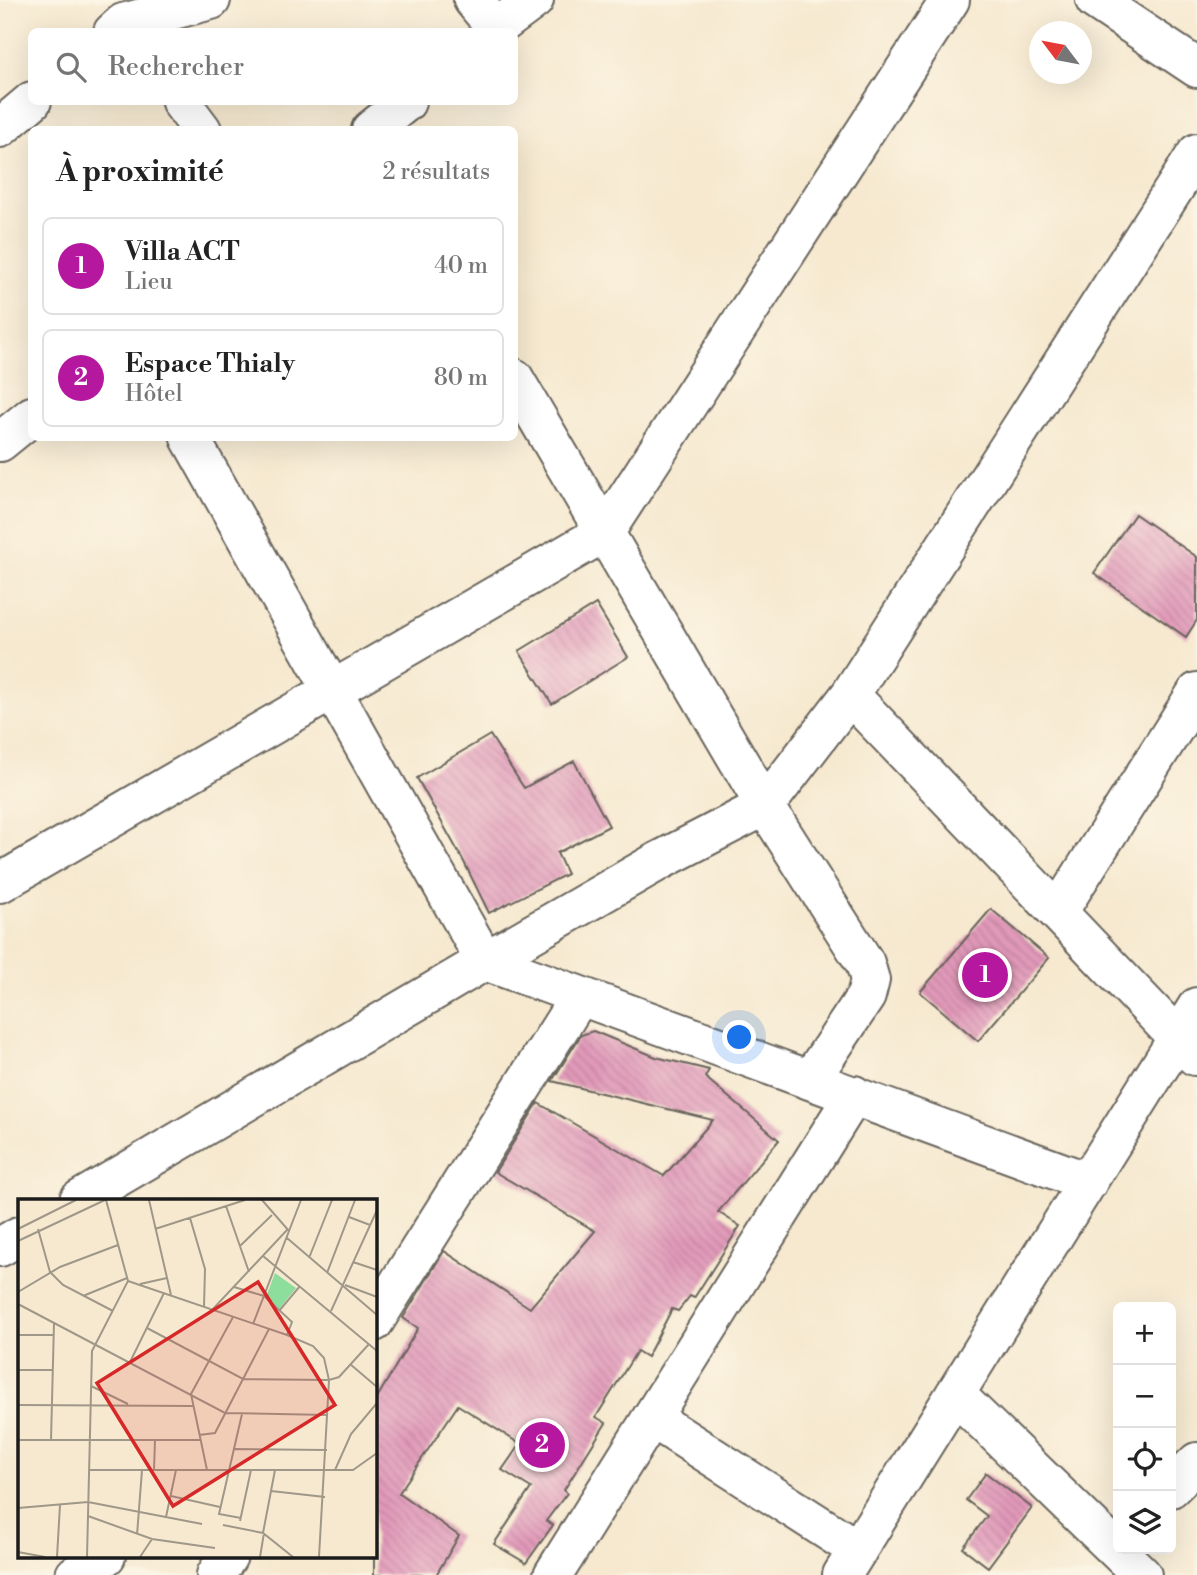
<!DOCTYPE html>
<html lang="fr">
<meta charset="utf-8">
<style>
:root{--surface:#fff;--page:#f2f2f2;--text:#222;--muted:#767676;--line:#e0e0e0;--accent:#b5179e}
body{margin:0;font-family:"Libre Bodoni",serif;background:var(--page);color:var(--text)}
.controls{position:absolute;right:21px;bottom:21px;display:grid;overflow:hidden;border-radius:10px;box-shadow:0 7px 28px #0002}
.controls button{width:63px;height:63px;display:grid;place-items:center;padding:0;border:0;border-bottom:2px solid var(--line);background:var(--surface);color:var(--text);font:35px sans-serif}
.compass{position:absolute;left:1029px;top:21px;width:63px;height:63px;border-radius:50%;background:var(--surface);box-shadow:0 7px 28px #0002;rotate:302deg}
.you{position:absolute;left:740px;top:1038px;width:24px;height:24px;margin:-18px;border:5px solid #fff;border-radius:50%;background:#1a73e8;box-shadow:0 0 0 10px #1a73e833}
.badge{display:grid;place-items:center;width:46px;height:46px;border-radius:50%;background:var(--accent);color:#fff;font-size:23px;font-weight:700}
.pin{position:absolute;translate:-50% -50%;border:4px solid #fff;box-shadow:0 2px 7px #0006}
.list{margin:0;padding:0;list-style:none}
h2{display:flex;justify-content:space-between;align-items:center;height:91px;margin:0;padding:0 28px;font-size:30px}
h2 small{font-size:23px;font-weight:400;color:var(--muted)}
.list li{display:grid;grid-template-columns:46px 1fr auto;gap:21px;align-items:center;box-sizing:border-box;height:98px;margin:0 14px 14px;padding:0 14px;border:2px solid var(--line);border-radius:10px}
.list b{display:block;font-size:26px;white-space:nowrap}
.list p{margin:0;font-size:23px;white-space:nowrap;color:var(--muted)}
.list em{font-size:23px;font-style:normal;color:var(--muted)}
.icon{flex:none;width:38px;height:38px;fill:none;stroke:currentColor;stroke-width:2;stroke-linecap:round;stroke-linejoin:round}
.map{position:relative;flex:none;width:1197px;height:1575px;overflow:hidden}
.search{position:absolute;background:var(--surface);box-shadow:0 7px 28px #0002;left:28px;top:28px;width:490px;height:77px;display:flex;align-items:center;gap:18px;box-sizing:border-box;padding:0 24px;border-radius:10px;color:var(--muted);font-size:26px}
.panel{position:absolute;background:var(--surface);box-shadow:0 7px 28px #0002;left:28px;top:126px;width:490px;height:315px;border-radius:10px}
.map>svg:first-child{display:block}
.building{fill:url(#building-back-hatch)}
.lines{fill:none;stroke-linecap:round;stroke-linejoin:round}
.minor-casing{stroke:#68645b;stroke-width:42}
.minor{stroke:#fff;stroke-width:38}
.inset-road{fill:none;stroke:#9f9788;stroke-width:2}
.view{fill:#d62828;fill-opacity:0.15;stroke:#d62828;stroke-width:3.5}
.inset-edge{fill:none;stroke:#1c1c1c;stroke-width:3.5}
</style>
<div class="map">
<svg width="1197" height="1575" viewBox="0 0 1197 1575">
<defs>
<pattern id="building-back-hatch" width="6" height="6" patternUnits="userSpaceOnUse" patternTransform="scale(1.75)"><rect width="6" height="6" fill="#e199b9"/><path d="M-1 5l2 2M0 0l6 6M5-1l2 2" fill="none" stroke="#c0839e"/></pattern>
</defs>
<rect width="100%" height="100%" fill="#fcf5e5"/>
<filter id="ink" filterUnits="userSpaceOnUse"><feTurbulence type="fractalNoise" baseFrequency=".0143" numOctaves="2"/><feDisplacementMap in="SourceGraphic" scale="14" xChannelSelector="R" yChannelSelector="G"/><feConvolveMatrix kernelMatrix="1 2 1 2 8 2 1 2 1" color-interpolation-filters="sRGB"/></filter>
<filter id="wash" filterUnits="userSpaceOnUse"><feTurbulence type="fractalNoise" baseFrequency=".00686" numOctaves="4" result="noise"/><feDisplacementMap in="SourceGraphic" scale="28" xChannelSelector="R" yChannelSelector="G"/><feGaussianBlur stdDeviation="1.57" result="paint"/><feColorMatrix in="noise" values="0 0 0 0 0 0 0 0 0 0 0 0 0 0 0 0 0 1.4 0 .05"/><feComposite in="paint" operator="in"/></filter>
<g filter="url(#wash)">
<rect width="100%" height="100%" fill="#f6e9d0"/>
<g id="blocks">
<!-- building -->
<path class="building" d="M1135 514 1197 557V620L1186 637 1094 573Z
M596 604 628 657 552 704 519 651Z
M490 735 524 788 574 761 609 826 557 853 567 874 489 913 464 862 417 778Z
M991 909 1049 958 978 1041 920 992Z
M593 1031 656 1057 709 1070 705 1077 779 1140 718 1212 740 1226 694 1298 690 1296 678 1311 672 1309 647 1357 637 1351 596 1417 606 1423 564 1490 567 1493 546 1521 553 1525 526 1563 494 1544 531 1488 502 1470 520 1444 458 1405 399 1493 459 1536 436 1575H374V1403L418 1328 403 1318 444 1251 530 1308 595 1231 495 1172 538 1103 664 1176 713 1120 552 1081 581 1035Z
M986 1473 1032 1508 988 1567 963 1548 987 1516 966 1500Z"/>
</g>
</g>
<g filter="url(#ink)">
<use href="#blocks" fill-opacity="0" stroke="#68645b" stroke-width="2"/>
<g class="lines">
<defs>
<path id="minor" d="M473 0 496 28
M1095 0 1197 68
M113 32 123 23 211 0
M491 32 534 0
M181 102 202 130
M0 128 32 101
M371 130 406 102
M514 378 765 806 865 963 870 980 866 996 810 1080
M190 438 485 961 1088 1182
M0 442 32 416
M850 695 1195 1056
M0 883 605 532 950 0
M1058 912 1197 692
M79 1200 485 961 657 862 765 806 850 695 1197 153
M0 1247 19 1236
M374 1322 580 996
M955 1394 1142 1575
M652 1418 858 1550
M1171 1488 1197 1462
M75 1575 106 1556
M216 1575 228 1556
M553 1575 854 1095
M842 1575 1197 1007"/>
</defs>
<!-- minor casing -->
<use href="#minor" class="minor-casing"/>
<!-- minor -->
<use href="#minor" class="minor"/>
</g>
</g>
<!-- overview -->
<g transform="translate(18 1199)">
<rect width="359" height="359" fill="#f6e9d0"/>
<path d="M257 74 278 89 261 110 248 98Z" fill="#8ddd9c"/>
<path class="inset-road" d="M131 1 153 96M244 1 271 32M208 7 231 73M331 18 352 26M172 19 187 70 186 108M0 30 58 1M20 30 32 73 45 86 95 112M137 30 227 1M269 39 359 116M0 42 87 1M222 47 254 16M245 57 359 152M291 59 314 1M335 63 359 71M309 74 337 1M110 82 269 136 295 147 306 159 311 181 301 358M122 85 149 79M327 86 359 98M216 88 246 97 274 123 269 136M0 93 42 68 100 46M65 97 109 79M0 105 207 214 310 216M194 111 269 31M261 112 282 87M313 112 359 11M235 125 283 1M129 129 225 180 311 181 321 178 351 145M0 136H36M112 163 146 94M332 165 359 188M0 171H35M73 187 110 205M0 206 175 207M181 236 197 234 251 130M0 241H183M33 241 36 124M215 250 309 251M71 271H335L359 254M136 271 137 241M189 271 173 195 215 118M317 271 333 235 359 204M253 292 307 298M153 297 202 308M0 309 70 303 184 325M70 317 134 340 197 349M148 318 158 271M223 319 201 315 224 215M222 322 233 271M205 326 245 334 275 358M245 334 257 271M119 336 124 271M0 353 27 358M39 358 42 306M69 358 74 152 110 82 88 1M122 358 134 340M242 358 246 334"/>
<path class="view" d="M240 83 317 206 155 307 79 184Z"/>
<rect width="359" height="359" class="inset-edge"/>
</g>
</svg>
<div class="controls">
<button>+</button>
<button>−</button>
<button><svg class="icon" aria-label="locate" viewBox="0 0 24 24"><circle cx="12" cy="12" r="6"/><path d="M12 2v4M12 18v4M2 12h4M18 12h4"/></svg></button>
<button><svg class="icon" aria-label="layers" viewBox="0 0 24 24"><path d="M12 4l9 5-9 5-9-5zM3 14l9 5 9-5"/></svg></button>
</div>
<svg class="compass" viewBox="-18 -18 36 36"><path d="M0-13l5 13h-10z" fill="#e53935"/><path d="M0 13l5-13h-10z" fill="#767676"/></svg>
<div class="you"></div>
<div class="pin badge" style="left:985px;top:975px">1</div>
<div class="pin badge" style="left:542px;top:1445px">2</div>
<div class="search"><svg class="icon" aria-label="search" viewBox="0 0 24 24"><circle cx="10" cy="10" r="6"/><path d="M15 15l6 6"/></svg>Rechercher</div>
<section class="panel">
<h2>À proximité<small>2 résultats</small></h2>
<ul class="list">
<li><span class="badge">1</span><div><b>Villa ACT</b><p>Lieu</p></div><em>40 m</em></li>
<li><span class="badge">2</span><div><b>Espace Thialy</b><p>Hôtel</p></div><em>80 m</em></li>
</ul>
</section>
</div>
